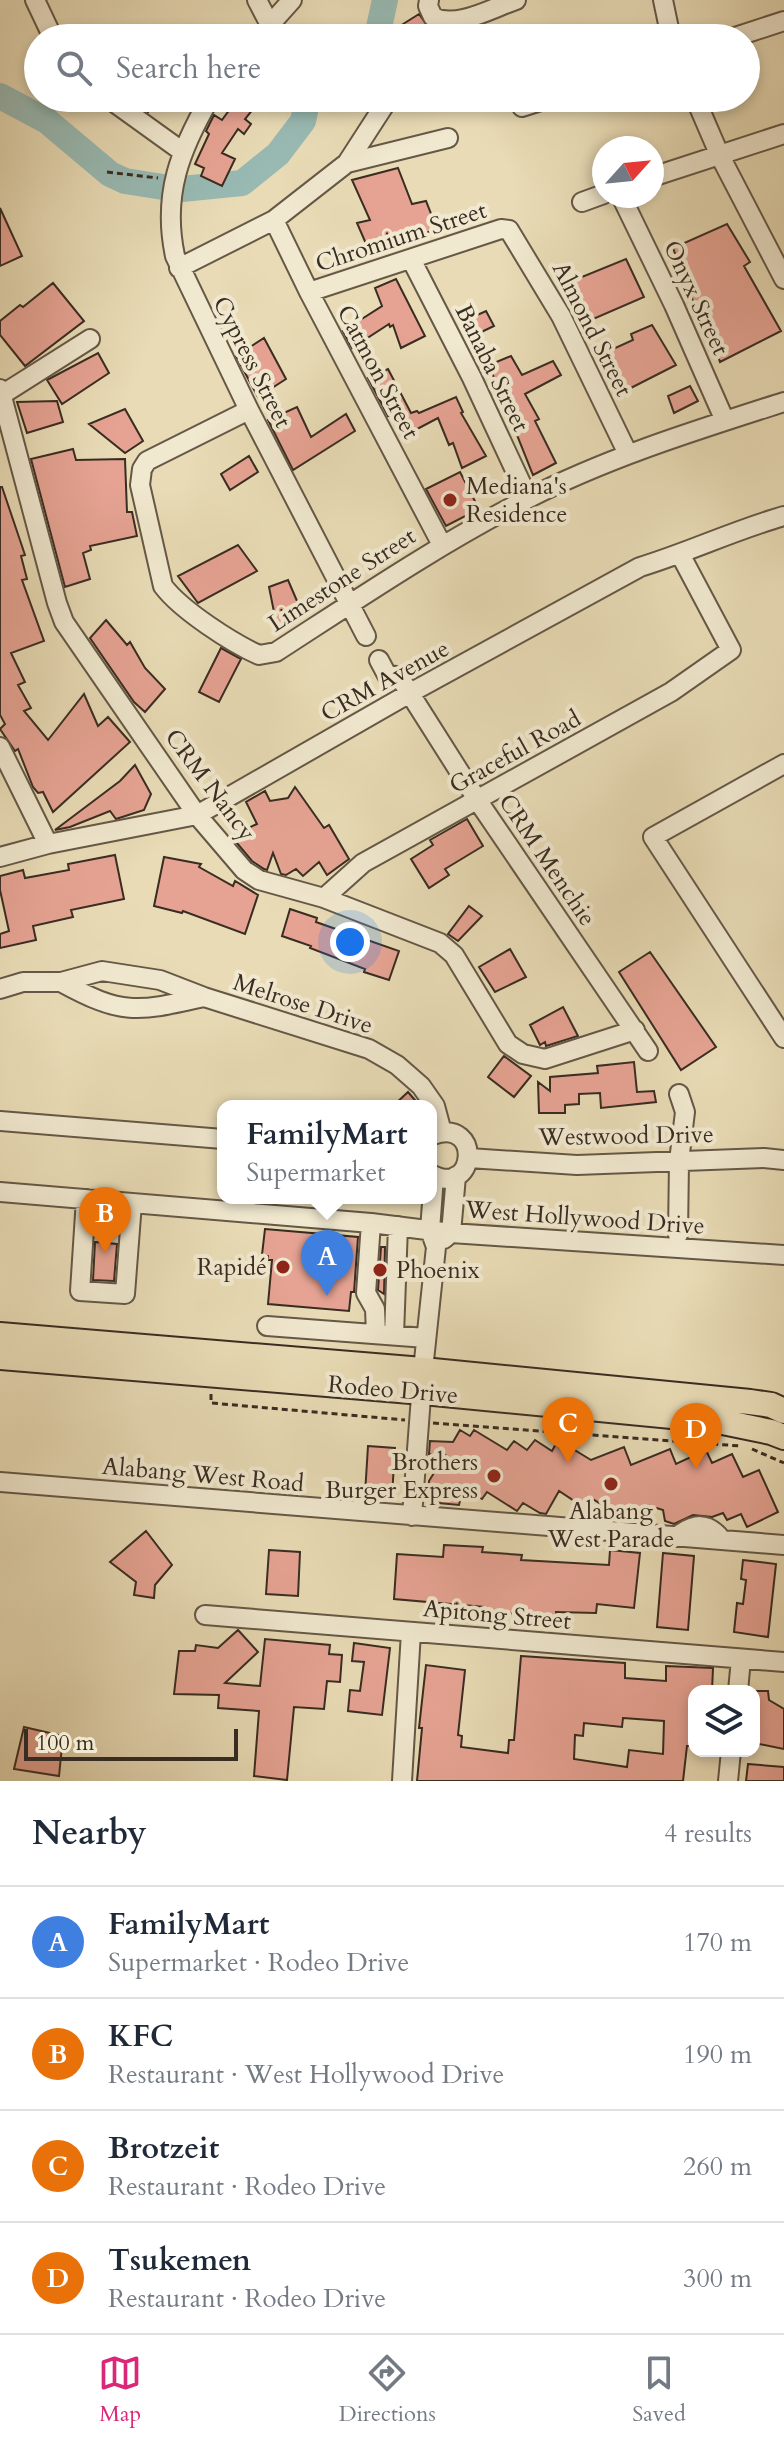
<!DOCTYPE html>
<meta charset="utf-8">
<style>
:root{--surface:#fff;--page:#f6f6f7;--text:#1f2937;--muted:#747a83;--line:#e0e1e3;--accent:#db2777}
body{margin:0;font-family:Cardo,serif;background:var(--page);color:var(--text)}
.controls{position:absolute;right:24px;bottom:24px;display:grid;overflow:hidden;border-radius:16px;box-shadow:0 4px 12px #0003}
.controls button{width:72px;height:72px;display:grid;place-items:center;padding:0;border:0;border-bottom:2px solid var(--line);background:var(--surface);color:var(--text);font:40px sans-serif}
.compass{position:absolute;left:592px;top:136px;width:72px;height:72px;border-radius:50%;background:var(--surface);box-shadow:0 4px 12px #0003;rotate:63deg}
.scale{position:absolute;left:24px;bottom:20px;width:214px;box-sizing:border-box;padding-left:8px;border:4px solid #392c22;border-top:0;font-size:22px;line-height:28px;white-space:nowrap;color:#392c22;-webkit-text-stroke:6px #f0e8cf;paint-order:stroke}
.you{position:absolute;left:350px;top:942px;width:28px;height:28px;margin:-20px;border:6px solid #fff;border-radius:50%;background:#1a73e8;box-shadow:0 0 0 12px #1a73e833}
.badge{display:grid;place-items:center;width:52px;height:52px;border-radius:50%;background:var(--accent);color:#fff;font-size:26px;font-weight:700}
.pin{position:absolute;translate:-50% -66px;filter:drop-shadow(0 2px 4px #0008)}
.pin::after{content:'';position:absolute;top:42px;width:28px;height:24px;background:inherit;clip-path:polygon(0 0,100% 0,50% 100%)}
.popup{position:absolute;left:217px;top:1100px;width:220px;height:104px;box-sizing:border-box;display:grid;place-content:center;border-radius:16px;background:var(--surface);filter:drop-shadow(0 2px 6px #0005);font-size:26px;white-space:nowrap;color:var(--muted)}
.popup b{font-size:30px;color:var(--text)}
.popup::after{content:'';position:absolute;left:50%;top:100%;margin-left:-16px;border:16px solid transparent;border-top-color:var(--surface)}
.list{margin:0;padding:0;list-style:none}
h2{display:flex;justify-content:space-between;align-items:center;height:104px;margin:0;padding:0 32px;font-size:34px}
h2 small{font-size:26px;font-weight:400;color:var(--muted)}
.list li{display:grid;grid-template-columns:52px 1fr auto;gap:24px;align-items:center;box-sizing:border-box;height:112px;padding:0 32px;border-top:2px solid var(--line)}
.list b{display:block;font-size:30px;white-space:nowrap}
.list p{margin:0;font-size:26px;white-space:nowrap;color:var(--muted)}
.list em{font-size:26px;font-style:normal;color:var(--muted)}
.icon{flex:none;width:44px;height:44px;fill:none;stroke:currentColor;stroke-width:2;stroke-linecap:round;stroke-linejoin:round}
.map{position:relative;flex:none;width:784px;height:1781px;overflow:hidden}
.search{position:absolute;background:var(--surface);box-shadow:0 4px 12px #0003;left:24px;right:24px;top:24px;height:88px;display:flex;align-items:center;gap:20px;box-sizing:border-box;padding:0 28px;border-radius:44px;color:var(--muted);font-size:30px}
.sheet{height:552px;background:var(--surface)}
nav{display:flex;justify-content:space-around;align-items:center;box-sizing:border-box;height:112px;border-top:2px solid var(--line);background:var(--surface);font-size:22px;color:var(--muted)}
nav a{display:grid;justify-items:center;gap:4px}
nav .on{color:var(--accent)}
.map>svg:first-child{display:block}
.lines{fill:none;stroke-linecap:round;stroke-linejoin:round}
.river{stroke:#98bab3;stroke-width:26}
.building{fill:#e6a393;stroke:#392c22;stroke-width:2;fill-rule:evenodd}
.minor-casing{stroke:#655847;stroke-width:22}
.major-casing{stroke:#392c22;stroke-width:28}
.path{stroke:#392c22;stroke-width:3;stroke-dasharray:6 4;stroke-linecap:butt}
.minor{stroke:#f0e8cf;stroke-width:18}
.major{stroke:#e8dbb5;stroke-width:24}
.poi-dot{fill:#8f2418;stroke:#f0e8cf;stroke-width:3}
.labels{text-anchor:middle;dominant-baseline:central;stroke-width:8;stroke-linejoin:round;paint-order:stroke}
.street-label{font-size:24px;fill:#392c22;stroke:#f0e8cf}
.poi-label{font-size:24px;fill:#392c22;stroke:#f0e8cf;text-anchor:start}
</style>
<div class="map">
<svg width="784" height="1781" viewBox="0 0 784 1781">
<rect width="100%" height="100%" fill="#e8dbb5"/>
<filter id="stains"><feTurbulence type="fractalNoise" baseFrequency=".0025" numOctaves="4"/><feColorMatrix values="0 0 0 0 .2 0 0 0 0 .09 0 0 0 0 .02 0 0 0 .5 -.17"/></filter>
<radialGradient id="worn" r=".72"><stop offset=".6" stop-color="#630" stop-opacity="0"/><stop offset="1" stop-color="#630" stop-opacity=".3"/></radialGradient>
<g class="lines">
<!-- river -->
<path class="river" d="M369 38 378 32 385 0
M0 96 47 121 110 174 125 181 163 187
M182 189 242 183 278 154 303 121 308 98"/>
</g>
<!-- building -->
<path class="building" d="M419 14 436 38H381Z
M129 98H157L148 112Z
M238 98H262L245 119 251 124 244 134 238 129 222 153 235 159 222 186 201 176 204 168 195 164 209 134 206 131 214 115 222 120Z
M398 168 412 204 426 201 437 229 370 253 357 223 370 220 352 180Z
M0 208 22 256 0 266Z
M727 224 750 262 744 266 781 331 720 362 711 336 707 338 673 248Z
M626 259 644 297 584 323 567 283Z
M396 279 425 336 401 348 393 325 390 327 389 324 352 348 343 331 382 306 375 288Z
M53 283 84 321 25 366 0 335V321L20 305 23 307Z
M486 311 494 326 471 337 464 321Z
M652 325 676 365 617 395 602 354 633 340 631 334Z
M264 338 286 379 258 397 236 356Z
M98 353 109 373 62 404 47 380Z
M511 356 522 375 553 361 561 375 525 394 539 419 535 421 556 463 533 475 489 365Z
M388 369 411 413 417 411 419 413 456 397 463 412 461 413 486 456 462 468 453 443 449 445 438 418 402 437 393 413 388 416 368 378Z
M690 386 698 401 674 413 668 396Z
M57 401 63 422 27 433 17 402Z
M297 407 311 437 346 414 355 431 293 470 268 420Z
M125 409 143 441 125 453 89 424Z
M73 449 76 460 125 459 127 512H132L137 536 90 546 91 550 83 553 90 579 65 587 31 459Z
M249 456 258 472 230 490 221 474Z
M460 472 479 509 446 526 426 489Z
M0 487H2L25 555 21 556 27 579 22 580 44 641 11 653 25 682 18 685 31 708 24 711 48 740 84 694 98 726 108 717 130 742 53 812 43 792 38 793 33 787 18 749 15 751 0 729 5 724 0 715Z
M238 545 257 571 198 603 178 576Z
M288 580 303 615 278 632 269 587Z
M106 620 127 645 130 642 145 668 165 689 145 712 134 702 90 638Z
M221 648 241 659 219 702 199 692Z
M135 765 151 794 144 810 116 819 110 811 70 827 55 830 120 781Z
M295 787 324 828 329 825 349 859 327 875 319 862 303 876 296 869 286 875 281 874 273 853 267 870 264 869 252 861 231 836 257 824 246 802 265 791 270 801 288 798Z
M467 819 483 846 445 869 449 875 429 888 411 859 433 845 430 840Z
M115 855 124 899 71 910 73 917 33 926 36 940 0 948V934L9 931 0 890V876L23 870 25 878 69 870 68 864Z
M164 857 201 864 199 867 233 886 235 881 258 895 245 934 183 911 182 913 154 906Z
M469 906 482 916 458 941 448 934Z
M290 909 317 918 316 922 399 951 389 980 364 972 365 969 310 948 311 946 282 936Z
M510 949 526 977 495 992 479 967Z
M650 952 716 1047 681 1070 619 972Z
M563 1007 578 1036 546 1046 545 1042 540 1045 530 1025Z
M504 1056 531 1076 514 1097 488 1077Z
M634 1062 637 1092 654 1091 656 1102 601 1108 600 1093 579 1094V1104L565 1105V1113H539L538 1082 550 1091V1077L598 1073 597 1066Z
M408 1092 420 1106H393Z
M265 1229 358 1237 354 1292H351L349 1311 268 1304 272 1260H268V1256L262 1255Z
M95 1242 117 1244 114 1281 93 1280Z
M381 1247H385L384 1294 378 1290Z
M460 1430 470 1436 474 1430 507 1450 514 1441 527 1450 535 1440 552 1451 558 1440 591 1460 624 1447 631 1465 670 1449 676 1464 706 1450 712 1463 732 1454 743 1477 759 1470 778 1512 747 1527 741 1514 727 1520 723 1513 712 1517 693 1515 674 1524 665 1521 663 1510 647 1505 620 1516 591 1498 585 1508 559 1491 546 1514 540 1513 523 1503 517 1511 487 1492 482 1499 463 1488 459 1505 428 1502 429 1481 445 1455 429 1454 430 1441 453 1442Z
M368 1446 395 1448 392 1496 365 1494Z
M146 1531 172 1565 155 1585 154 1598 134 1595 136 1582 110 1562Z
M444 1545 483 1547 482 1552 522 1555 521 1560 609 1565 610 1550 640 1553 634 1608 597 1604 596 1613 556 1612V1617L484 1611V1607L394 1599 397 1554 443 1557Z
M269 1550 300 1552 298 1596 266 1594Z
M663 1553 694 1556 688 1630 657 1627Z
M743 1560 776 1564 768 1637 734 1632 737 1603 743 1604 746 1580 741 1579Z
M238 1630 258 1652 225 1683 260 1686 265 1639 330 1645 329 1654 342 1655 340 1682 327 1681 324 1709 294 1707 287 1780 254 1776 259 1711 218 1708 219 1695 174 1694 179 1651H195L196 1645 218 1648Z
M354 1643 390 1648 382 1715 348 1711 350 1690 360 1691 364 1662 352 1661Z
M521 1656 625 1663V1678L666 1681V1666L713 1668 712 1691H694V1746H687L683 1781H417L422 1728H419L426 1665 465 1670 458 1735 462 1736 461 1747 508 1753 509 1740H514ZM623 1718 664 1721 663 1754 629 1750 627 1767 574 1759 575 1735 583 1736 584 1723 622 1727Z
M754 1691H768L769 1700 784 1709V1749L754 1743Z
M24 1727 63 1736 59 1776 14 1769Z
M748 1764 784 1767V1781H746Z"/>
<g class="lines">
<defs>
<path id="minor" d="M35 0 53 38
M257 0 270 25
M429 0 428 6 433 17C457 29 492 8 516 0
M663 0 671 38
M258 38 292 0
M732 38 784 21
M108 98 183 152
M210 98C180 150 162 195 175 256L249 410 366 636
M695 98 720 156 784 279
M522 107 550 98
M347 163 448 138
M652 177 784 134
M621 196 674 305 725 421
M582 202 604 194
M274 220 309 292 442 545
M411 259 472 378 528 498
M179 268 274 220 347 163 389 98
M309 292 501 229 509 230 561 316 628 454
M0 389 57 603 64 622 197 815 244 870 259 880 324 898 440 943 454 955 508 1044 523 1054 545 1059 635 1030
M0 396 90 339
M249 410 147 461 142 469 140 485 163 586C181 610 232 643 259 655L276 652C358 599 439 544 527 499 609 457 697 430 784 402
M379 660 387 675 396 676 402 681 478 801 648 1051
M0 747 48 844
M784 764 653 837 784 1038
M0 857 48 844 197 815 410 693 640 567C689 552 735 530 784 516
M324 898 363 863 671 692 731 650 680 554
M61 982C123 1016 137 1012 204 997
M0 989 23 982H61L102 971 160 980 204 997 369 1049 397 1065 421 1086 435 1106 442 1132
M0 1121 223 1139
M469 1158 577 1165 764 1158 784 1160
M431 1174C476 1199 483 1117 433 1135
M0 1192 371 1223 451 1233 784 1255
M86 1199 80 1291 125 1294 132 1203
M371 1223 366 1293 375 1309 376 1334
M678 1235 679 1161 685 1112 679 1094
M444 1239 451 1233 456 1176
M267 1326 426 1338
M394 1335 398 1226
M0 1482 784 1545
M412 1516 423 1370 436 1247 430 1230 434 1176
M676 1537C694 1523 708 1521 722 1540
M205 1615 784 1662
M738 1691 741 1659
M402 1781 411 1632
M728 1781 731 1751"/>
<path id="major" d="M0 1335 423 1370 750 1402 771 1405 784 1411
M0 1357 423 1392 713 1420 771 1432 784 1437"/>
</defs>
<!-- minor casing -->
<use href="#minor" class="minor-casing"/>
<!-- major casing -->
<use href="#major" class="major-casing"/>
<!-- path -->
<path class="path" d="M107 172 158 178
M211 1394V1403L405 1420
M433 1423 740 1446
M752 1449 784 1463"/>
<!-- minor -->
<use href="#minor" class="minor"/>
<!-- major -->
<use href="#major" class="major"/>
</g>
<!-- markers -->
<g class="poi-dot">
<circle cx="450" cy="500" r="8"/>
<circle cx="283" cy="1267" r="8"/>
<circle cx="380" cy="1270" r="8"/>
<circle cx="494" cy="1476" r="8"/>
<circle cx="611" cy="1484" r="8"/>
</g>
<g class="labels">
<!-- street labels -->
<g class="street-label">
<text transform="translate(401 237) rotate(-18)">Chromium Street</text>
<text transform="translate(696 298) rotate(65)">Onyx Street</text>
<text transform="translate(592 329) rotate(63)">Almond Street</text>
<text transform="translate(252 362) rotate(63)">Cypress Street</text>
<text transform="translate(492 368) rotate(64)">Banaba Street</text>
<text transform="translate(378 372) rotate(62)">Catmon Street</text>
<text transform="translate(342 580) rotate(-33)">Limestone Street</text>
<text transform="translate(385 681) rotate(-29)">CRM Avenue</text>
<text transform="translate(515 752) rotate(-29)">Graceful Road</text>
<text transform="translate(210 785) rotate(53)">CRM Nancy</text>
<text transform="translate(547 860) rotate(56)">CRM Menchie</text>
<text transform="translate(303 1004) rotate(18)">Melrose Drive</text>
<text transform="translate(626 1136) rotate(-1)">Westwood Drive</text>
<text transform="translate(585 1218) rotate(4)">West Hollywood Drive</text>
<text transform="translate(393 1390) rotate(5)">Rodeo Drive</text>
<text transform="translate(203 1475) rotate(5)">Alabang West Road</text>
<text transform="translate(497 1615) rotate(5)">Apitong Street</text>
</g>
<!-- poi labels -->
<g class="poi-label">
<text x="466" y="486">Mediana's<tspan x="466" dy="28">Residence</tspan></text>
<text x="267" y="1267" text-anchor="end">Rapidé</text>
<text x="396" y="1270">Phoenix</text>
<text x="478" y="1462" text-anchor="end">Brothers<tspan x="478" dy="28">Burger Express</tspan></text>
<text x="611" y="1511" text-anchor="middle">Alabang<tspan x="611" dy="28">West Parade</tspan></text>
</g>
</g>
<rect width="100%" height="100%" filter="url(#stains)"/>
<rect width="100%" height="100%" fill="url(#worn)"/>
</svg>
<div class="controls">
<button><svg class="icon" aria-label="layers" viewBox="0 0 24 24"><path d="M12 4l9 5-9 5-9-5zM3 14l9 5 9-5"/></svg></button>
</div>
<svg class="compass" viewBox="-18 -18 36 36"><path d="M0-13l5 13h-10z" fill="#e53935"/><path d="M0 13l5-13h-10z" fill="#747a83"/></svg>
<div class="scale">100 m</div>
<div class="you"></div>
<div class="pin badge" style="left:327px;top:1296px;background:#3f7fe0">A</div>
<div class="popup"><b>FamilyMart</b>Supermarket</div>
<div class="pin badge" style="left:105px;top:1253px;background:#e8710a">B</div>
<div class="pin badge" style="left:568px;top:1463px;background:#e8710a">C</div>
<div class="pin badge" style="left:696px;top:1469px;background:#e8710a">D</div>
<div class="search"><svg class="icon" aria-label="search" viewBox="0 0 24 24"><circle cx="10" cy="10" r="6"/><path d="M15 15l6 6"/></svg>Search here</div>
</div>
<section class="sheet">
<h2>Nearby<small>4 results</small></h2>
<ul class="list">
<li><span class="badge" style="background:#3f7fe0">A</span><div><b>FamilyMart</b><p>Supermarket · Rodeo Drive</p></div><em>170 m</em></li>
<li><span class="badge" style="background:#e8710a">B</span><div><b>KFC</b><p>Restaurant · West Hollywood Drive</p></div><em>190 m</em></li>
<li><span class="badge" style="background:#e8710a">C</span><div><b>Brotzeit</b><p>Restaurant · Rodeo Drive</p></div><em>260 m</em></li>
<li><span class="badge" style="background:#e8710a">D</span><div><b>Tsukemen</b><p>Restaurant · Rodeo Drive</p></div><em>300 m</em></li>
</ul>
</section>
<nav>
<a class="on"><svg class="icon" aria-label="map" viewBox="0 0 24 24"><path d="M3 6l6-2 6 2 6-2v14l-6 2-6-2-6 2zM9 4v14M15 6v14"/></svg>Map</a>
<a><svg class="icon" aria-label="directions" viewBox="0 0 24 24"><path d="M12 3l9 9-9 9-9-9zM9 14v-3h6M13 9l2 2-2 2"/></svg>Directions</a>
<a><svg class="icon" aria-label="saved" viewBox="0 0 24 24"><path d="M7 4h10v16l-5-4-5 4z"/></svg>Saved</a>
</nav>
